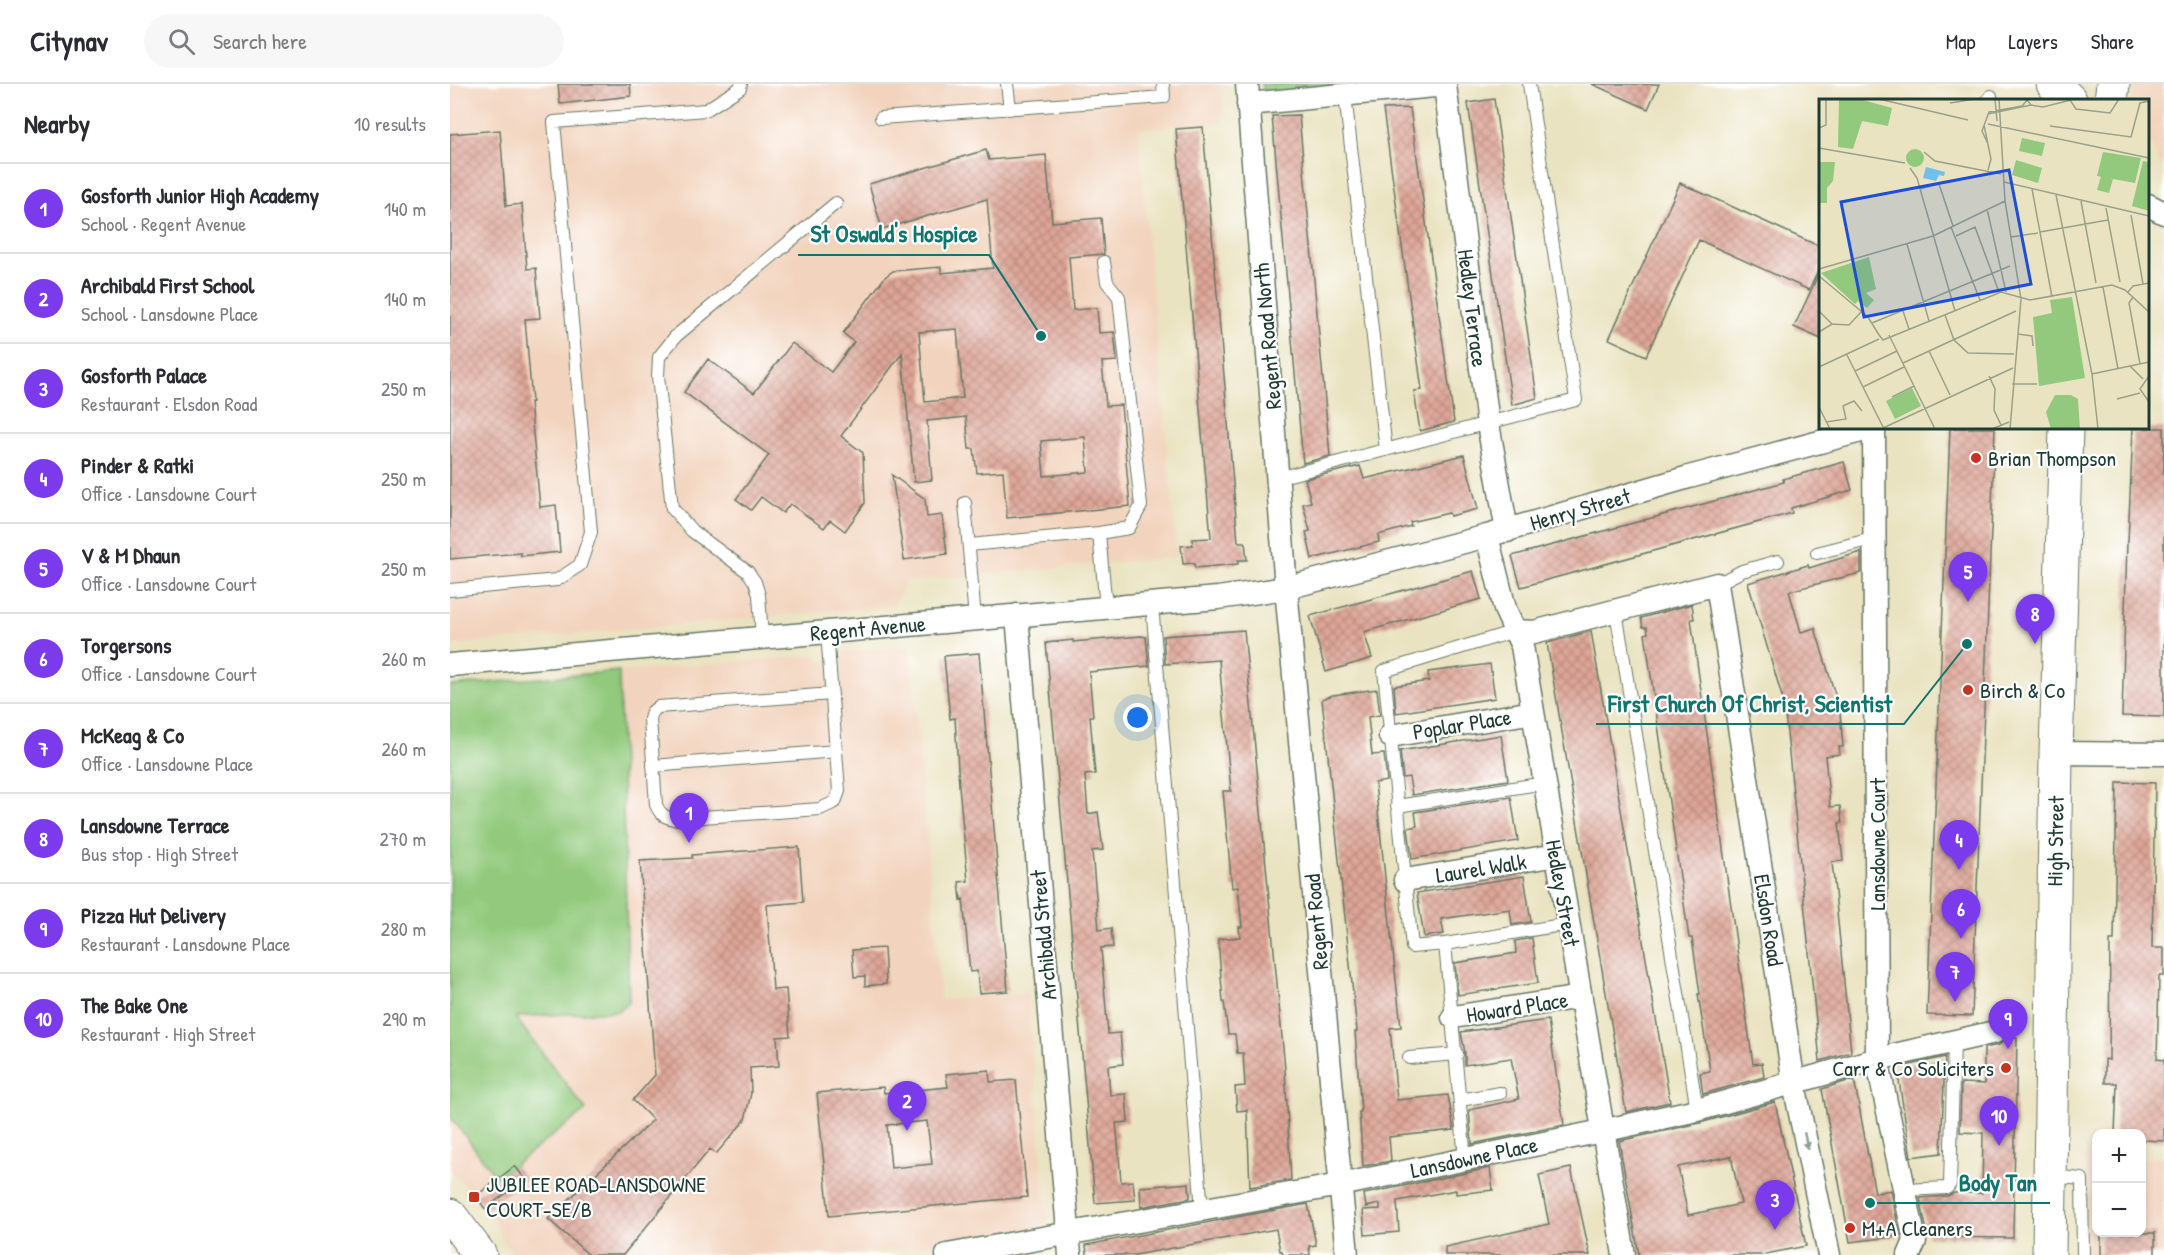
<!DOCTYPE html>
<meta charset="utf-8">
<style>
:root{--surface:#fff;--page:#f7f7f7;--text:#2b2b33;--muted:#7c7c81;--line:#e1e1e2;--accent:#7c3aed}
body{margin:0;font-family:"Patrick Hand",sans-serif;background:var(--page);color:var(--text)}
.controls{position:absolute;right:18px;bottom:18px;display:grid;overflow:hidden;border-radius:12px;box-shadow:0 3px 9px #0003}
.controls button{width:54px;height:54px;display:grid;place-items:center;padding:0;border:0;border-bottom:2px solid var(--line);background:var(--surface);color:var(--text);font:30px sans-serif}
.you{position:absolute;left:688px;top:634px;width:21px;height:21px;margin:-15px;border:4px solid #fff;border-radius:50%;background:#1a73e8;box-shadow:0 0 0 9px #1a73e833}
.badge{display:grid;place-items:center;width:39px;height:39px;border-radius:50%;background:var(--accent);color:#fff;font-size:20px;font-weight:700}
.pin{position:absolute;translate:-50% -50px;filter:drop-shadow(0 2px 3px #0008)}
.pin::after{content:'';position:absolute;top:32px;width:21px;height:18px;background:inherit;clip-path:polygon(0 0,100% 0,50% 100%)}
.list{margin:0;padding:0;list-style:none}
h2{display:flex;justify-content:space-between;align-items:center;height:78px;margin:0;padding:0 24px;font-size:26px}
h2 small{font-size:20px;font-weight:400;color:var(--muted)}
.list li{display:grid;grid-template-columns:39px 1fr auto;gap:18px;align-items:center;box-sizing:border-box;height:90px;padding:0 24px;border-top:2px solid var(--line)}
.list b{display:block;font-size:22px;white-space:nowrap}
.list p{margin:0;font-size:20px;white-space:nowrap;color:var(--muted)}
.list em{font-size:20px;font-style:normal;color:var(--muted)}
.icon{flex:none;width:33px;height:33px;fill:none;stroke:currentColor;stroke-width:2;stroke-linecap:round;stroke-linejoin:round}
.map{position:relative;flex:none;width:1714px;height:1171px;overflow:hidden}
header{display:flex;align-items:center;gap:36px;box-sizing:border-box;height:84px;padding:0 30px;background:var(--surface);border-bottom:2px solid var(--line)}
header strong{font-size:28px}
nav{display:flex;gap:33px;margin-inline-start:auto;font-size:21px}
.search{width:420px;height:54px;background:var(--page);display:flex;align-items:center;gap:15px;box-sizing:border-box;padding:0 21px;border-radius:33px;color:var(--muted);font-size:22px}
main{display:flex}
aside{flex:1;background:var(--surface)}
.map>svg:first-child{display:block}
.built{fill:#f2d4be}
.grass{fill:url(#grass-tufts);stroke:#588358;stroke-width:1.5}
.park{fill:#92c97c;stroke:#588358;stroke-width:1.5}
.building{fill:url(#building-cross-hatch);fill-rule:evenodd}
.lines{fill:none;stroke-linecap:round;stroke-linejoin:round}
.lane-casing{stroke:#667765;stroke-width:14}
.street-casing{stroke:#667765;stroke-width:25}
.secondary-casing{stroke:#667765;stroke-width:35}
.lane{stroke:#fff;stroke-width:12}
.street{stroke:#fff;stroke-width:22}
.secondary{stroke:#fff;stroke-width:33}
.oneway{fill:#8f9e9a}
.poi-dot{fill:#c8321e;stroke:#fff;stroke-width:2}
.labels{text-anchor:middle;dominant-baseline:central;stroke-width:4.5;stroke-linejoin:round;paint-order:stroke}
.street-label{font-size:22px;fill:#1f3d34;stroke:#fff}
.poi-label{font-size:22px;fill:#1f3d34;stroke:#fff;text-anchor:start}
.inset-road{fill:none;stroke:#99a189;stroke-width:1.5}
.view{fill:#1d4ed8;fill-opacity:0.15;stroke:#1d4ed8;stroke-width:3}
.inset-edge{fill:none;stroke:#1f3d34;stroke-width:3}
.leader{fill:none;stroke:#0f766e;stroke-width:2}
.callout-dot{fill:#0f766e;stroke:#fff;stroke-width:2}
.callout-label{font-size:24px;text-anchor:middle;font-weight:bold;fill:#0f766e;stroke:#fff;stroke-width:4.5;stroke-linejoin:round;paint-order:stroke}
</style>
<header>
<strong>Citynav</strong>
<div class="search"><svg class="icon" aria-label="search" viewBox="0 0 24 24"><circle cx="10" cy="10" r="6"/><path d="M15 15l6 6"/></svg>Search here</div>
<nav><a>Map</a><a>Layers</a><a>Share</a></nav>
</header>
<main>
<aside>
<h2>Nearby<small>10 results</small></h2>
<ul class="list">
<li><span class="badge">1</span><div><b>Gosforth Junior High Academy</b><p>School · Regent Avenue</p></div><em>140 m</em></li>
<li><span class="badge">2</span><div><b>Archibald First School</b><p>School · Lansdowne Place</p></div><em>140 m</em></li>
<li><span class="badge">3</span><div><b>Gosforth Palace</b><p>Restaurant · Elsdon Road</p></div><em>250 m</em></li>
<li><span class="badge">4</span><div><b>Pinder &amp; Ratki</b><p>Office · Lansdowne Court</p></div><em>250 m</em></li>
<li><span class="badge">5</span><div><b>V &amp; M Dhaun</b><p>Office · Lansdowne Court</p></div><em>250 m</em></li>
<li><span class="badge">6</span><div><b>Torgersons</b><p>Office · Lansdowne Court</p></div><em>260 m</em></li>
<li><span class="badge">7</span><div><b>McKeag &amp; Co</b><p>Office · Lansdowne Place</p></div><em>260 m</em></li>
<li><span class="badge">8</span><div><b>Lansdowne Terrace</b><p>Bus stop · High Street</p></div><em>270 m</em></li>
<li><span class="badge">9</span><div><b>Pizza Hut Delivery</b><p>Restaurant · Lansdowne Place</p></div><em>280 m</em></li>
<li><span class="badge">10</span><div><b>The Bake One</b><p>Restaurant · High Street</p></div><em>290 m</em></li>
</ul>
</aside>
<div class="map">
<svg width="1714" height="1171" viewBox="0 0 1714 1171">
<defs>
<pattern id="grass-tufts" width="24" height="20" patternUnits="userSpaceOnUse" patternTransform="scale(1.5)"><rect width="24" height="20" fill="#92c97c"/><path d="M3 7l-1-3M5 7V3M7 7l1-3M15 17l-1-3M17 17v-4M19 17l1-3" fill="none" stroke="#77a466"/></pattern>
<pattern id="building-cross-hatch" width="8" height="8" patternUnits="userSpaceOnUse" patternTransform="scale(1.5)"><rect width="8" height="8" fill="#dfa698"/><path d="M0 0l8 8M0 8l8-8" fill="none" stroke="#b4887d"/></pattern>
</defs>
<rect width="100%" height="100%" fill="#fff"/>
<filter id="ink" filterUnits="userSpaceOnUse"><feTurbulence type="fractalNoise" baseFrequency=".0167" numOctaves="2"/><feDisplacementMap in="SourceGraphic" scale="12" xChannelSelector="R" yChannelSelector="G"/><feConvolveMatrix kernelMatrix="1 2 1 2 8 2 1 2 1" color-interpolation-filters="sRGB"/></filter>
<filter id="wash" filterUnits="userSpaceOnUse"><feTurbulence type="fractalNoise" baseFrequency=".008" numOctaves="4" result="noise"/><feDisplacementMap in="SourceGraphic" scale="24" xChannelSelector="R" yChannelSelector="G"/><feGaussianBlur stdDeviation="1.35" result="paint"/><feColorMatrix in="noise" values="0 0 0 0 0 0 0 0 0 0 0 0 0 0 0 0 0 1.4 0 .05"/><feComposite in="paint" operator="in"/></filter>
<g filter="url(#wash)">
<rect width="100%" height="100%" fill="#eae3c1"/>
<!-- built -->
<path class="built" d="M0 0H771L773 38 688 45 727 473 457 497 443 522 0 561Z
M1684 0H1714V82L1710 80 1698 54V16H1682Z
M460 562 491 916 577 908 598 1144 403 1171H61L39 1128 0 1086V602L367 571 368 579 393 577V568Z
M1635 1071H1646V1148H1692V1073L1714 1074V1171H1637Z"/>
<!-- grass -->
<path class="grass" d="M811 0H903L827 10 814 6Z"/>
<!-- park -->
<path class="park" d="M169 587 179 919 167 927 65 933 136 1026 47 1094 0 1032V602Z"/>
<g id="blocks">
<!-- building -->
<path class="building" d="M108 0H180L181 12 110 20Z
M1142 0H1209L1198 25Z
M1044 15 1087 314 1062 321 1018 19Z
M960 24 1004 338 970 347 964 307 972 306 933 25Z
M849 31 880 372 853 379 822 32Z
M753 43 788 458H795L797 476H788V480L745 484 744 479 733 480 731 462 743 461 742 455 761 454 726 45Z
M50 46 56 122 72 120 77 185 86 184 90 234 75 235 82 318H80L90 423 106 421 110 468 71 472V469L0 475V50Z
M536 66 539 76 596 71 602 138 651 134 654 170 619 173 623 226 647 224 649 249 664 248 667 277 652 278 656 322 671 321 680 422 557 434 553 387 527 389 524 365H519L516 333 477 337 482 396 464 398 452 269 391 352 413 369 415 419 395 447 380 436 374 444 340 420 333 429 311 413 301 426 286 415 319 371 234 308 258 275 304 309 342 259 381 288 404 258 393 249 435 193 443 187 491 183V189L543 184 537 115 432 145 419 100ZM507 245 513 314 475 318 469 248ZM635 353 638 388 594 392 591 357Z
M1230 99 1371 163V181L1359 206 1249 156 1196 272 1159 255Z
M1371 185V255L1344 243Z
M1500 344H1545L1522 932 1477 931Z
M1683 344H1714V633L1672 632 1677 458H1678Z
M1014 371 1028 425 1000 432 999 429 960 438 961 442 928 451 929 458 862 475 856 448 860 447 853 420 861 418 855 395 910 382 914 395Z
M1394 378 1402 406 1341 424 1342 429 1071 503 1062 472 1334 398 1333 395Z
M442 391 475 415 477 433 492 431 497 470 454 476Z
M1411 468V489L1339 507 1351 548 1365 544 1387 617H1389L1393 663H1389L1390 670 1375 672 1380 723 1390 722 1392 739H1389L1393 777 1382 778 1401 968 1370 977 1334 619 1298 499 1358 481 1359 484Z
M1023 487 1031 515 914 548 922 574 876 588 860 532Z
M1242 520 1244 535H1241L1303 980 1312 979 1314 993 1253 1010 1250 989 1260 987 1248 910H1250L1242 854H1239L1218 711 1195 550 1198 549 1197 543H1193L1191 534Z
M794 546 835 985 841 1096 800 1103 797 1026 787 1027 785 1003 795 1002 793 969H787L785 950H778L774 918H773L768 855 790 853 789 843H792L788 803 782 804 773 707H781L769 576 715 580 713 552Z
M1141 547 1220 1018 1176 1028 1097 559Z
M691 552 696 553 699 582 639 588 643 632H640L645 690 635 691 638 730 648 728 653 766 642 767 649 846 661 844 663 863 651 864 658 950 670 949 673 980 658 982 660 1011 676 1010 678 1038 666 1039 668 1059 671 1098 683 1097 685 1116 645 1119 596 559 623 556V558Z
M529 569 558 907 529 909 527 887 520 888 513 815 511 816 509 798 518 797 509 702 505 634 500 635 494 572Z
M1040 580 1045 614 946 629 944 602 979 597 978 588Z
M927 605 930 631 918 633 922 671 934 670 937 697 925 699 951 943 940 944 947 1016 998 1011 1004 1046 939 1053 941 1077 913 1082 909 1028H911L905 948 907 947 872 615 883 611Z
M1051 651 1058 696 962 711 959 693 953 694 950 667Z
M1667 698 1705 699 1702 864H1714V892H1709L1707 975 1714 976V1057L1692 1056V1050H1665L1667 999H1655V975L1659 976 1660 856H1664Z
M1061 713 1068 757 962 775 958 744 967 742 965 728Z
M349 763 353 818 317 821 323 906 336 905 340 952 327 953 329 982 300 984 301 1009 295 1036 266 1070 260 1065 173 1171H139L98 1135 203 1036 183 1016 205 991 190 777 242 774V771Z
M1074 792 1081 838 1062 841 1060 825 991 835 994 850 974 853 967 809Z
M1082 854 1088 899 1008 911 1005 879 1066 869 1065 857Z
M434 864 436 900 415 902V892L404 893 402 866Z
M1098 936 1114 1041 1022 1060 1019 1026 1069 1015 1061 974 1015 981V969L1011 948Z
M1557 954H1567L1563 1154 1478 1153 1470 1114 1497 1112 1504 1109H1532L1533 1049 1510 1048 1511 999 1534 1000V964L1549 961Z
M1495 973 1491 1069 1461 1073 1447 984Z
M539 986 540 998 566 996 577 1113 379 1132 367 1009 433 1003 434 1009 498 1003 496 990ZM477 1037 482 1080 441 1084 437 1041Z
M1404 995 1425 1109 1441 1106 1450 1152 1400 1158 1372 1005Z
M1325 1018 1356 1162 1311 1171H1189L1169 1057 1250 1039ZM1281 1072 1291 1120 1238 1131 1228 1083Z
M65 1082 75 1095 35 1125 26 1112Z
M1040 1084 1043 1106 1006 1110V1106L947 1117 949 1148 915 1151 913 1126 930 1125V1120L916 1123 914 1110Z
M1121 1084 1140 1171H995V1163L1099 1140 1089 1091Z
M739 1099 740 1114 691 1123 690 1103Z
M858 1120 866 1161 859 1162 860 1171H833L832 1167H830L826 1145 685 1171H637L636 1161Z
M1651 1149H1705V1171H1651Z"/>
</g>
</g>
<g filter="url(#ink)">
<use href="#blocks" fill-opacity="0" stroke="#667765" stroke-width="1.5"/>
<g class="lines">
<defs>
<path id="lane" d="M557 0 560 25
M895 11 936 366
M1538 16 1541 12
M431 34 714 13 713 0
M828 394 1126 316 1079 0
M515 419 525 535
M649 449 679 444 691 422 669 213 657 198 654 178
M519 461 649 449 656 524
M1367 469 1426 454
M1267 500 1292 487 1328 477
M0 506 107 496 130 481 141 448 104 38 256 26 290 4 291 0
M702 520 752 1126
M1166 527 1247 1026
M377 548 389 707 385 718 370 725 224 735C214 733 210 730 206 721L200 635 202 628 208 623 382 610
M312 553 309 511 305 498 298 488 242 447 222 424 208 292 209 273 226 252 386 119
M203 682 386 667
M947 722 1095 699
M995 860 1118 840
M959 974 1007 970
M1010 1016 1050 1009
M1015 1075 995 860 962 863 934 587 1065 547
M1600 1092 1632 1095 1633 1171
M1454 1106 1497 1104 1500 1100 1504 958"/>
<path id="street" d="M797 0 836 504 897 1171
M798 20 995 1 1038 340 1057 447
M1698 121 1714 129
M1424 344 1427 975 1465 1157 1459 1171
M1037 452 1055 525 1072 562 1174 1171
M567 531 620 1171
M1065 547 1084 548 1267 500 1344 1000 1379 1171
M0 581 768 514 836 504 1037 452 1239 393 1422 344
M940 652 1083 628
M1606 669 1714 670
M955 796 1107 771
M1003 933 1131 913
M497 1171 890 1101 1152 1047 1247 1026 1427 975 1545 948"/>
<path id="secondary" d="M1603 0 1620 16
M1661 16 1663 0
M0 1131 30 1171
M1599 1171 1606 669 1616 344"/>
</defs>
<!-- lane casing -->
<use href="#lane" class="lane-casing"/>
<!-- street casing -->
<use href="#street" class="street-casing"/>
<!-- secondary casing -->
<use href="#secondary" class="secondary-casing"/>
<!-- lane -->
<use href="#lane" class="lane"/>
<!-- street -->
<use href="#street" class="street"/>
<!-- secondary -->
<use href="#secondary" class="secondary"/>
</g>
<!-- one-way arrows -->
<defs><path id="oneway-solid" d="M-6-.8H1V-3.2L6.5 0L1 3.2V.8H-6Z" transform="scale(1.5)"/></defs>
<use class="oneway" href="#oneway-solid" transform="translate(1356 1057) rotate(78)"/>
</g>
<!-- markers -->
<g class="poi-dot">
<circle cx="1526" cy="374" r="6"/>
<circle cx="1518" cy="606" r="6"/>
<circle cx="1556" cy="984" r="6"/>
<rect x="18" y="1107" width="12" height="12" rx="3"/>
<circle cx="1400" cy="1144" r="6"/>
</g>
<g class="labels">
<!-- street labels -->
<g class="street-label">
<text transform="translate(1023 224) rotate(83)">Hedley Terrace</text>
<text transform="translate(817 252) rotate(-95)">Regent Road North</text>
<text transform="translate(1130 425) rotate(-16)">Henry Street</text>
<text transform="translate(418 544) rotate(-5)">Regent Avenue</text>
<text transform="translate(1012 640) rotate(-9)">Poplar Place</text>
<text transform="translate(1605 757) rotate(-89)">High Street</text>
<text transform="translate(1427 760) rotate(-90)">Lansdowne Court</text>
<text transform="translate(1031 784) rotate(-9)">Laurel Walk</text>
<text transform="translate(1113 809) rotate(80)">Hedley Street</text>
<text transform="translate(1319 836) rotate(81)">Elsdon Road</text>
<text transform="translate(866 838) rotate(-95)">Regent Road</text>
<text transform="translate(593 851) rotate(-95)">Archibald Street</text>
<text transform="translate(1067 923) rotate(-9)">Howard Place</text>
<text transform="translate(1024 1073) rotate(-12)">Lansdowne Place</text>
</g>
<!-- poi labels -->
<g class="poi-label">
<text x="1538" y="374">Brian Thompson</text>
<text x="1530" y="606">Birch &amp; Co</text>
<text x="1544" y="984" text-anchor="end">Carr &amp; Co Soliciters</text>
<text x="36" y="1100">JUBILEE ROAD-LANSDOWNE<tspan x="36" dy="25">COURT-SE/B</tspan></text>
<text x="1412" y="1144">M+A Cleaners</text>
</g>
</g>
<!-- overview -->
<g transform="translate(1369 15)">
<rect width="330" height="330" fill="#eae3c1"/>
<path d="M87 59a9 9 0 1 1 18 0a9 9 0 1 1-18 0ZM282 77 294 80 290 94 278 91Z" fill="#92c97c"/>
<path d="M20 0H40L73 9 69 27 43 22 34 50 19 48ZM203 39 226 44 223 57 200 52ZM284 53 322 59 316 84 278 77ZM197 61 223 69 219 84 193 76ZM0 63H16L14 82 8 89V104H0ZM50 158 57 190 47 194 55 201 48 209 39 202 36 205 2 174ZM253 198 266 279 220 287 214 218 233 214 231 201ZM93 289 102 307 76 320 67 302ZM236 296H252L259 300 261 330H232L227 313Z" fill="#92c97c"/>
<path d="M324 62 330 63V112L313 107Z" fill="#92c97c"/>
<path d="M107 68 126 73 125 77 120 76 117 82 104 79Z" fill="#70c0eb"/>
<path class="inset-road" d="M60 0 149 21M176 0 178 22M180 0 186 102 202 200 191 330M251 1 257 10 291 14 300 0M131 4 156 0M212 6 224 8 252 1M169 15 212 6M169 25 330 59M165 26 172 60 169 71M231 27 312 38 321 4 330 2M0 29 7 26V0M169 45 163 32 170 13 203 7 208 1 212 6M0 49 86 64M105 53 116 62 182 75M91 69 98 79 136 212M185 83 330 117M101 90 120 85 134 127M213 90 233 198M237 96 273 275 279 330M262 102 277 184M287 109 301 183M168 110 187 193M312 116 324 185M132 128 161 201M221 133 289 121M137 137 156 128 180 193M192 138 219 134M88 145 110 222M0 170 114 137 186 102M0 177 49 218 60 236M284 188 299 270M309 193 314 187 330 184M314 198 310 204 321 265M0 212 13 225M84 212 90 230M126 216 135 241 149 254 195 255M53 224 191 167M0 233 13 225 30 226 42 213M199 235 213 237 214 247M60 236 64 241 182 193 211 201 293 186 306 191 330 213M70 236 116 330M110 252 131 296M28 256 65 330M84 264 197 212M311 267 324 280M0 268 60 240M36 272 78 252M273 275 330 263M170 277 176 290 175 311 182 326M330 277 321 290 330 303M193 285H218M44 288 85 268M73 298 95 287M298 300 321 294M0 308 11 330M7 323 27 320 24 307 35 302 43 312M64 329 194 269M173 330 190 323"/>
<path class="view" d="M190 71 212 185 45 218 22 103Z"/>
<rect width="330" height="330" class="inset-edge"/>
</g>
<!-- callouts -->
<path class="leader" d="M591 252L539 171H348M1517 560L1454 640H1146M1420 1119L1497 1119H1600"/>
<g class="callout-dot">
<circle cx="591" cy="252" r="6"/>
<circle cx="1517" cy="560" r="6"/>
<circle cx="1420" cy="1119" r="6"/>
</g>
<g class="callout-label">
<text x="444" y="158">St Oswald's Hospice</text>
<text x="1300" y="628">First Church Of Christ, Scientist</text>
<text x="1548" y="1107">Body Tan</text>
</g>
</svg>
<div class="controls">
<button>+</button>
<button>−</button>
</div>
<div class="you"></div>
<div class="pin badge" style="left:239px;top:759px">1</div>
<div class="pin badge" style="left:457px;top:1047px">2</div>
<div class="pin badge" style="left:1325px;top:1146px">3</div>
<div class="pin badge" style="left:1509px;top:786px">4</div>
<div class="pin badge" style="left:1518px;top:518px">5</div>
<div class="pin badge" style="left:1511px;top:855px">6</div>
<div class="pin badge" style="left:1505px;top:918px">7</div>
<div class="pin badge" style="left:1585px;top:560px">8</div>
<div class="pin badge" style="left:1558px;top:965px">9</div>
<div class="pin badge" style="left:1549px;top:1062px">10</div>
</div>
</main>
